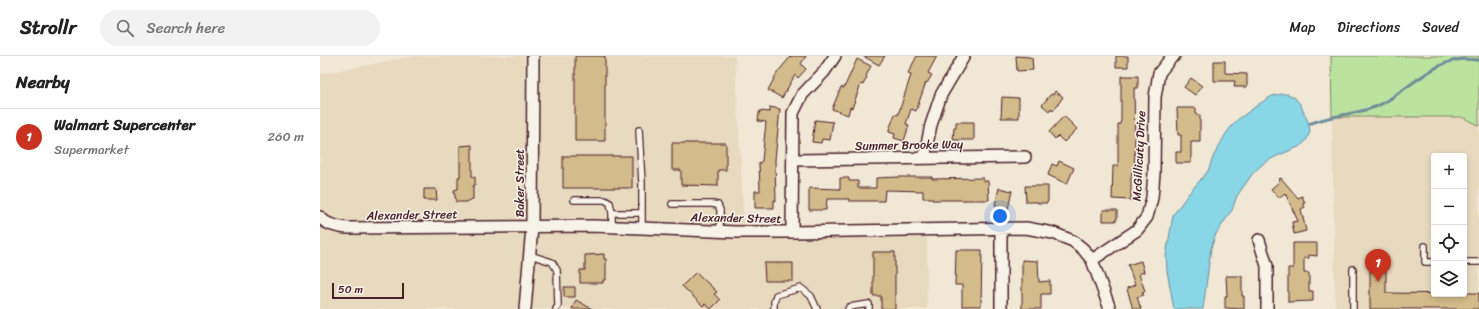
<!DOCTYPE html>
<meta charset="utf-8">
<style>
:root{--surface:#fff;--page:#f2f2f2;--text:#222;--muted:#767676;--line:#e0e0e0;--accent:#c8321e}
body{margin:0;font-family:Sriracha,sans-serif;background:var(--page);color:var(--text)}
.controls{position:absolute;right:12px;bottom:12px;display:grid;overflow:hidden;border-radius:4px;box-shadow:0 2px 6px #0003}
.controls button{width:36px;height:36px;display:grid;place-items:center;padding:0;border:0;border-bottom:1px solid var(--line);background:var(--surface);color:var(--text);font:20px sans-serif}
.scale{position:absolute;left:12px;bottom:10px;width:72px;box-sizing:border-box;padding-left:4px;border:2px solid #4a1f2b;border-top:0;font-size:11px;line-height:14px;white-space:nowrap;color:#4a1f2b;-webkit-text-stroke:3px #f7f3e8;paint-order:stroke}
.you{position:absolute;left:680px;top:160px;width:14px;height:14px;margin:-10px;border:3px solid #fff;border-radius:50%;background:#1a73e8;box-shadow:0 0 0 6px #1a73e833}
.badge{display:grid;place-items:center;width:26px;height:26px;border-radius:50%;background:var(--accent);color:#fff;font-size:13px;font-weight:700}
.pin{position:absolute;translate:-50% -33px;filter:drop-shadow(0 1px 2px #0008)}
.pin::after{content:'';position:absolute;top:21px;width:14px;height:12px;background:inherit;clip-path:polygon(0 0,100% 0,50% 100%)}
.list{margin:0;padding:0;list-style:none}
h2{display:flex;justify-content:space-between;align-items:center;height:52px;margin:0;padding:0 16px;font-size:17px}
h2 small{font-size:13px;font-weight:400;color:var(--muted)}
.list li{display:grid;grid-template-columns:26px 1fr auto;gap:12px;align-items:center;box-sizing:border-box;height:56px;padding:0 16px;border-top:1px solid var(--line)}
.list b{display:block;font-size:15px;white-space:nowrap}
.list p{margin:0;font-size:13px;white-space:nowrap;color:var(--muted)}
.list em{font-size:13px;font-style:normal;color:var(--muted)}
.icon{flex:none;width:22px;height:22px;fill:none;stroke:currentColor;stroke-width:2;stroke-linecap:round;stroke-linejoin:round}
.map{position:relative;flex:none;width:1159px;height:253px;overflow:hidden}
header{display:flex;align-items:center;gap:24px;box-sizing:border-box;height:56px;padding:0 20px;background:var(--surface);border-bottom:1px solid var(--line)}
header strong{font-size:19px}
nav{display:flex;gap:22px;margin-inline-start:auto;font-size:14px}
.search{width:280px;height:36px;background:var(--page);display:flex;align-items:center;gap:10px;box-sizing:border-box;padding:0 14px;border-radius:22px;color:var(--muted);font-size:15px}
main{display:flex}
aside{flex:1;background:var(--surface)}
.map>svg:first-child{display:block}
.built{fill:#e8dabf;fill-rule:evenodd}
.green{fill:#bbe39f;stroke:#828165}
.water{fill:#88d6e6;stroke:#6f8d9b}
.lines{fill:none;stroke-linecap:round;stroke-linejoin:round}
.stream{stroke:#6f8d9b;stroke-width:3}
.building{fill:#d4bb8b;stroke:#4a1f2b}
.lane-casing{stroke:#4a1f2b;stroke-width:8}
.street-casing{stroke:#4a1f2b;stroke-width:14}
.lane{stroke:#f7f3e8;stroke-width:5.5}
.street{stroke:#f7f3e8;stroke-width:11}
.labels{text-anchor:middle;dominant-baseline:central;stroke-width:3;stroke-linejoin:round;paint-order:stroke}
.street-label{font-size:12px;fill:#4a1f2b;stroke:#f7f3e8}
</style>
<header>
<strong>Strollr</strong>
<div class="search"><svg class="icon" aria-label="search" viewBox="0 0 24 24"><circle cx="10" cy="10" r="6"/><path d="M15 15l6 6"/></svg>Search here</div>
<nav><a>Map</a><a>Directions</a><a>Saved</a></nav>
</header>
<main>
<aside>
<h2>Nearby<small></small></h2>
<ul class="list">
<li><span class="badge">1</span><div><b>Walmart Supercenter</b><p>Supermarket</p></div><em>260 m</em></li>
</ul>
</aside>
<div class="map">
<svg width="1159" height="253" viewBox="0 0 1159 253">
<rect width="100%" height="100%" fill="#f0e8d5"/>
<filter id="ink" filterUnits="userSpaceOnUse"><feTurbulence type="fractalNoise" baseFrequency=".025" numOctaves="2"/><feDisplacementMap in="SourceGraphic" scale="8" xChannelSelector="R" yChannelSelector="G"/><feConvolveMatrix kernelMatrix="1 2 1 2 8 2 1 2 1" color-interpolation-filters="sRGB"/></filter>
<g filter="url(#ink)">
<!-- built -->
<path class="built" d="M94 0H415L424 168 607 167V253H0V18Z
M1012 61H1142L1159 70V253H1015ZM1114 100H1144V238H1114Z"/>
<!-- green -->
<path class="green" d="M1011 0H1159V70L1142 61H1012Z"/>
<!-- water -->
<path class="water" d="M962 38H968L974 41 980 48 989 68 990 76 986 85 981 90 957 100 944 107 933 117 917 140 912 154 896 178 891 192 883 253H854L847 215 846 200 853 159 869 137 888 115 893 101 907 76 916 65 939 48 952 40Z"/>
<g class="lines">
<!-- stream -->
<path class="stream" d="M989 68C1010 59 1033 59 1055 51 1065 47 1072 42 1081 35 1099 23 1120 4 1144 3 1149 3 1154 4 1159 4"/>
</g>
<!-- building -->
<path class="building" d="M255 0H285V85H255Z
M471 0H486L481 8 486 13 478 22 475 19 462 42 448 34 457 17Z
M543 0H565L559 9Z
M597 0H617L608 17 612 19 607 27 606 26 596 55 591 53 586 68 589 69 584 85 574 82 575 78 569 76V74L575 58 578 59 591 19 588 17Z
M696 0 710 1V2H712L713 14 697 15Z
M796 0H808V11H796Z
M537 3 551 10 546 20 547 21 543 29 541 28 532 52 530 51 528 59 512 53 521 31 524 32Z
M894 5H905V17L927 18V31H914L915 25H894Z
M801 20H818V32H814L815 95 814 115H812L811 122V144L792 143 793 110H798V68H800L801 64Z
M871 22 882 30 875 39 864 31Z
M735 35 743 41 733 55 731 52 729 55 722 49 731 38 733 39Z
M682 41 699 42V62H681Z
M450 51 460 53 455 104 456 145 454 144V152H435V135H440L439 107 442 105 446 66 438 65 439 57 440 55 450 56Z
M857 52H876V59H880V86H871V107H856V96H861V79H858Z
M744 60 757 73 744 86 738 80 735 83 729 76Z
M495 64 513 66 510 84 502 83 501 87 492 86Z
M636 66H654V84H633L634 72H636Z
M352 87H406V114H398V130L361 129V114H352Z
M152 89V121H155V129L153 130V143L145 146H136L134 134 138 133V121H140V90Z
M243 100H312V132H243Z
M739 105 754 112 747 128 728 119 732 108 737 110Z
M579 121H612V123L663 122V125H668L669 144H612V142H603V135L565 134 564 145H529V143H507L506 154H489V132L520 133V122H529V125H538V132H556V122Z
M961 122 978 142 982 140 985 147H983L985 151 981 153 986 175 974 178 972 166 978 165 965 137 960 141H958L951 133 960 125 959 123Z
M705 130H728V145L727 147H718V146H706Z
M679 132 692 135 688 153 675 149Z
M104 133H116L117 144H104Z
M783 154H797V163H796V165H783Z
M973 187H997V200L989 199V202H984V217H989V235H993V245L968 246V212H973Z
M636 194H662L661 250H642V229H635Z
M553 196H575V253H561V240H553Z
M284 198V203H286V224H283V227H260V214H265V199Z
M702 204 718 205 719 226 730 225V238H721V253H702Z
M821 205 824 216 819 218 825 235 822 236 824 239 817 241 821 253H813L807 233V232L815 229 808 209Z
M444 207H473V225H445Z
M1050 215H1066V237L1144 238V237H1159V253H1050Z
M376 216 397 236 394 238 400 244 391 253 385 248 383 250 362 230Z
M906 220H922V240H924V253L905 252V240H907Z
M244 231H255V241H244Z
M256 244 272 253H252Z"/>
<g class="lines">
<defs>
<path id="lane" d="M319 74 322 127V172
M254 144H285L290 147 292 157H322
M352 148H392L398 149 400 154V175
M292 171V157
M1105 190V206H1114
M210 199 232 206 237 214 238 250 236 253
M1144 206H1159
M454 253V246L456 239 481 232 491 240 497 253
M528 253 529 251 549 248V253
M1033 253V213"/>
<path id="street" d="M604 102 611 69 621 39 644 0
M473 104 705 101
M0 161C6 169 17 171 27 172L274 170 415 176H472L706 172 733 177 753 185 763 193 772 204 790 253
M681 172V253
M472 176 473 57 482 39 504 16 515 0
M939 184 947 210V253
M772 204 817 174 827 161 832 142 834 117 835 41 839 17 851 2 854 0
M205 253 212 171 213 0"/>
</defs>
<!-- lane casing -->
<use href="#lane" class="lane-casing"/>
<!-- street casing -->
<use href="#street" class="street-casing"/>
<!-- lane -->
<use href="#lane" class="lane"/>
<!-- street -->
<use href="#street" class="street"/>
</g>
</g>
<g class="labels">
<!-- street labels -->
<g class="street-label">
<text transform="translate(589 89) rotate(-1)">Summer Brooke Way</text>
<text transform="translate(819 100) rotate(-87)">McGillicuty Drive</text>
<text transform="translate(200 127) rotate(-90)">Baker Street</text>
<text transform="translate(92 159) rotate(-1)">Alexander Street</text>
<text transform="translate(416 162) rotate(1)">Alexander Street</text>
</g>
</g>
</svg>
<div class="controls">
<button>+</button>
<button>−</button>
<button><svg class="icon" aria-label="locate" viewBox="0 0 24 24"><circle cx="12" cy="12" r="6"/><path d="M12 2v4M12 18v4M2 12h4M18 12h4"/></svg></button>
<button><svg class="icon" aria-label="layers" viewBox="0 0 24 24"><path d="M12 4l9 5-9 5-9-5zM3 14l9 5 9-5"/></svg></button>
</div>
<div class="scale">50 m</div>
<div class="you"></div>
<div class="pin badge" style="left:1058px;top:226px">1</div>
</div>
</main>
